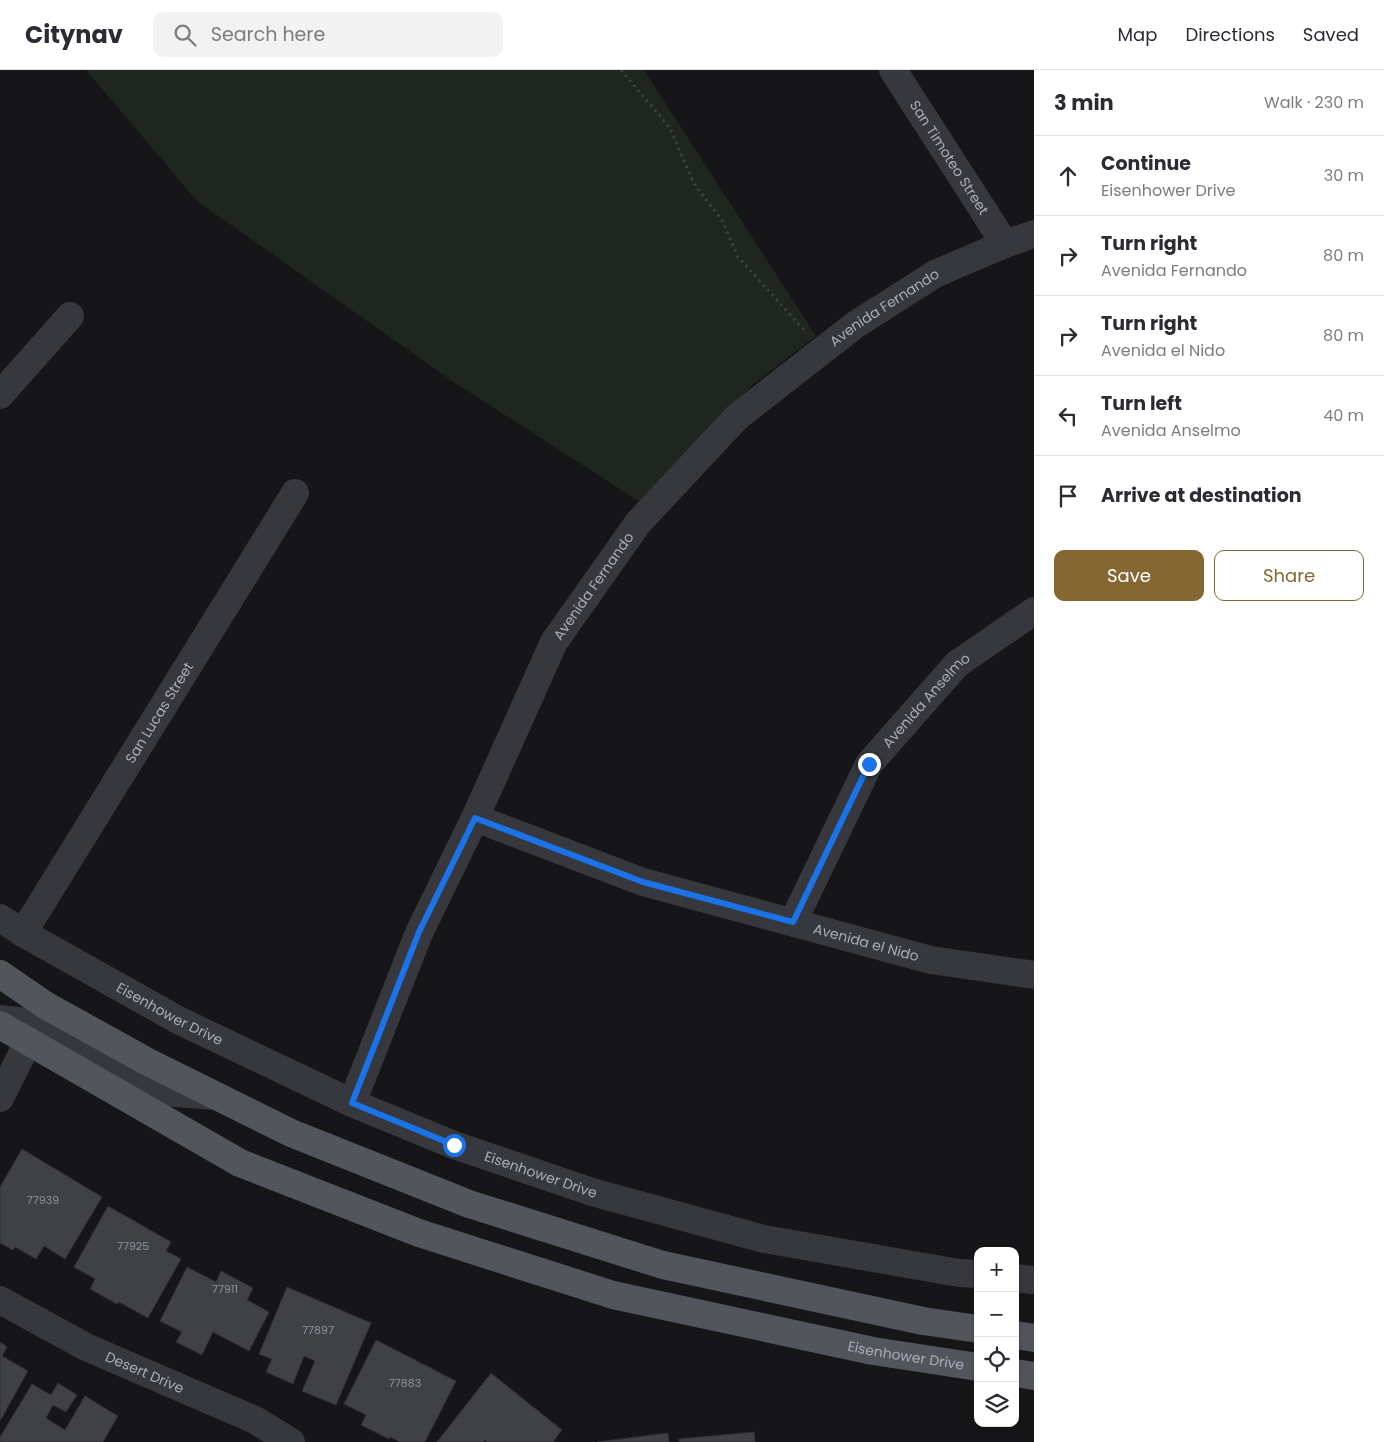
<!DOCTYPE html>
<meta charset="utf-8">
<style>
:root{--surface:#fff;--page:#f2f2f3;--text:#2b2b33;--muted:#7c7c81;--line:#e1e1e2;--accent:#856733}
body{margin:0;font-family:Poppins,sans-serif;background:var(--page);color:var(--text)}
.controls{position:absolute;right:15px;bottom:15px;display:grid;overflow:hidden;border-radius:10px;box-shadow:0 1px 4px #0004}
.controls button{width:45px;height:45px;display:grid;place-items:center;padding:0;border:0;border-bottom:1px solid var(--line);background:var(--surface);color:var(--text);font:25px sans-serif}
.stop{position:absolute;width:15px;height:15px;margin:-11px;border:4px solid #1a73e8;border-radius:50%;background:#fff}
.stop.end{background:#1a73e8;border-color:#fff;box-shadow:0 1px 5px #0008}
.list{margin:0;padding:0;list-style:none}
h2{display:flex;justify-content:space-between;align-items:center;height:65px;margin:0;padding:0 20px;font-size:21px}
h2 small{font-size:16px;font-weight:400;color:var(--muted)}
.list li{display:grid;grid-template-columns:32px 1fr auto;gap:15px;align-items:center;box-sizing:border-box;height:80px;padding:0 20px;border-top:1px solid var(--line)}
.list b{display:block;font-size:19px;white-space:nowrap}
.list p{margin:0;font-size:16px;white-space:nowrap;color:var(--muted)}
.list em{font-size:16px;font-style:normal;color:var(--muted)}
.actions{display:flex;gap:10px;padding:15px 20px}
.actions a{flex:1;padding:11px 0;border:1px solid var(--accent);border-radius:10px;text-align:center;font-size:18px;color:var(--accent)}
.actions .main{background:var(--accent);color:#fff}
.icon{flex:none;width:28px;height:28px;fill:none;stroke:currentColor;stroke-width:2;stroke-linecap:round;stroke-linejoin:round}
.map{position:relative;flex:none;width:1034px;height:1372px;overflow:hidden}
header{display:flex;align-items:center;gap:30px;box-sizing:border-box;height:70px;padding:0 25px;background:var(--surface);border-bottom:1px solid var(--line)}
header strong{font-size:24px}
nav{display:flex;gap:28px;margin-inline-start:auto;font-size:18px}
.search{width:350px;height:45px;background:var(--page);display:flex;align-items:center;gap:12px;box-sizing:border-box;padding:0 18px;border-radius:10px;color:var(--muted);font-size:19px}
main{display:flex}
aside{flex:1;background:var(--surface)}
.map>svg:first-child{display:block}
.green{fill:#1e261f}
.building{fill:#404145;stroke:#303034}
.lines{fill:none;stroke-linecap:round;stroke-linejoin:round}
.path{stroke:#3d3f44;stroke-width:3;stroke-dasharray:2.5 4;stroke-linecap:butt}
.minor{stroke:#37383d;stroke-width:28}
.major{stroke:#53555c;stroke-width:28}
.route{stroke:#1a73e8;stroke-width:6}
.labels{text-anchor:middle;dominant-baseline:central;stroke-width:4;stroke-linejoin:round;paint-order:stroke}
.number-label{font-size:11px;fill:#8e929b}
.street-label{font-size:14px;fill:#a8adb8;stroke:#111113}
</style>
<header>
<strong>Citynav</strong>
<div class="search"><svg class="icon" aria-label="search" viewBox="0 0 24 24"><circle cx="10" cy="10" r="6"/><path d="M15 15l6 6"/></svg>Search here</div>
<nav><a>Map</a><a>Directions</a><a>Saved</a></nav>
</header>
<main>
<div class="map">
<svg width="1034" height="1372" viewBox="0 0 1034 1372">
<rect width="100%" height="100%" fill="#161618"/>
<!-- green -->
<path class="green" d="M86 0H644L816 266 751 316 640 432 452 311 197 131Z"/>
<!-- building -->
<path class="building" d="M22 1079 102 1127 65 1189 44 1176 36 1189 15 1177 13 1180 0 1173V1117Z
M108 1136 171 1172 166 1181 181 1189 148 1248 119 1232 117 1234 90 1219 95 1209 74 1197Z
M187 1197 216 1212 221 1201 253 1218 247 1230 269 1242 249 1281 213 1262 202 1285 176 1272 182 1262 160 1251Z
M287 1217 371 1253 336 1335 302 1321 315 1291 304 1286 293 1314 266 1302 272 1289 259 1284Z
M376 1270 456 1311 425 1372H400L390 1367 389 1369 361 1355 366 1345 344 1334Z
M0 1272 7 1277 2 1286 28 1301 0 1351Z
M491 1303 562 1360 553 1372H487L485 1370 483 1372H437Z
M58 1313 77 1325 66 1342 53 1335 46 1348 65 1360 85 1326 118 1346 103 1372H0V1367L32 1314 51 1325Z
M754 1362 755 1372H679V1369Z
M668 1363 669 1372H597Z"/>
<g class="lines">
<!-- path -->
<path class="path" d="M621 0 670 58 694 114 722 150 738 187 804 260"/>
<!-- minor -->
<g class="minor">
<path id="s1" d="M893 0 1005 174"/>
<path d="M0 325 70 246"/>
<path id="s2" d="M475 748 643 812 931 890 1034 905"/>
<path id="s3" d="M0 848 23 863 178 950 352 1033 454 1075 592 1122 764 1169 959 1203 978 1204"/>
<path id="s4" d="M793 852 869 694 957 594 1034 541"/>
<path id="s5" d="M23 863 295 423"/>
<path d="M0 949 27 952 161 1022 216 1026"/>
<path d="M0 1028 28 972"/>
<path id="s6" d="M352 1033 419 863 475 748 554 572 638 453 737 347 855 255 935 204 1005 174 1034 164"/>
<path d="M1015 1208 1034 1210"/>
<path id="s7" d="M0 1230 86 1277 255 1350 291 1372"/>
</g>
<!-- major -->
<g class="major">
<path d="M0 904 45 935 148 992 291 1063 469 1134 663 1195 923 1251 978 1259"/>
<path id="s8" d="M0 955 240 1093 419 1163 613 1225 873 1281 978 1297"/>
<path d="M1015 1265 1034 1268"/>
<path d="M1015 1303 1034 1306"/>
</g>
</g>
<g class="lines">
<!-- route -->
<path class="route" d="M454 1075 352 1033 419 862 475 748 643 812 793 852 869 694"/>
</g>
<g class="labels">
<!-- number labels -->
<g class="number-label">
<text x="43" y="1130">77939</text>
<text x="133" y="1176">77925</text>
<text x="225" y="1219">77911</text>
<text x="318" y="1260">77897</text>
<text x="405" y="1313">77883</text>
</g>
<!-- street labels -->
<g class="street-label">
<text stroke="none"><textPath href="#s1" startOffset="104">San Timoteo Street</textPath></text>
<text stroke="none"><textPath href="#s6" startOffset="978">Avenida Fernando</textPath></text>
<text stroke="none"><textPath href="#s6" startOffset="572">Avenida Fernando</textPath></text>
<text stroke="none"><textPath href="#s4" startOffset="261">Avenida Anselmo</textPath></text>
<text stroke="none"><textPath href="#s5" startOffset="259">San Lucas Street</textPath></text>
<text stroke="none"><textPath href="#s2" startOffset="411">Avenida el Nido</textPath></text>
<text stroke="none"><textPath href="#s3" startOffset="195">Eisenhower Drive</textPath></text>
<text stroke="none"><textPath href="#s3" startOffset="600">Eisenhower Drive</textPath></text>
<text stroke="none"><textPath href="#s8" startOffset="972">Eisenhower Drive</textPath></text>
<text stroke="none"><textPath href="#s7" startOffset="162">Desert Drive</textPath></text>
</g>
</g>
</svg>
<div class="controls">
<button>+</button>
<button>−</button>
<button><svg class="icon" aria-label="locate" viewBox="0 0 24 24"><circle cx="12" cy="12" r="6"/><path d="M12 2v4M12 18v4M2 12h4M18 12h4"/></svg></button>
<button><svg class="icon" aria-label="layers" viewBox="0 0 24 24"><path d="M12 4l9 5-9 5-9-5zM3 14l9 5 9-5"/></svg></button>
</div>
<div class="stop" style="left:454px;top:1075px"></div>
<div class="stop end" style="left:869px;top:694px"></div>
</div>
<aside>
<h2>3 min<small>Walk · 230 m</small></h2>
<ul class="list">
<li><svg class="icon" aria-label="ahead" viewBox="0 0 24 24"><path d="M12 20V5M6 11l6-6 6 6"/></svg><div><b>Continue</b><p>Eisenhower Drive</p></div><em>30 m</em></li>
<li><svg class="icon" aria-label="right" viewBox="0 0 24 24"><path d="M7 20v-9h11M14 6l5 5-5 5"/></svg><div><b>Turn right</b><p>Avenida Fernando</p></div><em>80 m</em></li>
<li><svg class="icon" aria-label="right" viewBox="0 0 24 24"><path d="M7 20v-9h11M14 6l5 5-5 5"/></svg><div><b>Turn right</b><p>Avenida el Nido</p></div><em>80 m</em></li>
<li><svg class="icon" aria-label="left" viewBox="0 0 24 24"><path d="M17 20v-9H6M10 6l-5 5 5 5"/></svg><div><b>Turn left</b><p>Avenida Anselmo</p></div><em>40 m</em></li>
<li><svg class="icon" aria-label="arrive" viewBox="0 0 24 24"><path d="M6 21V4h12l-3 4 3 4H6"/></svg><div><b>Arrive at destination</b></div></li>
</ul>
<div class="actions"><a class="main">Save</a><a>Share</a></div>
</aside>
</main>
